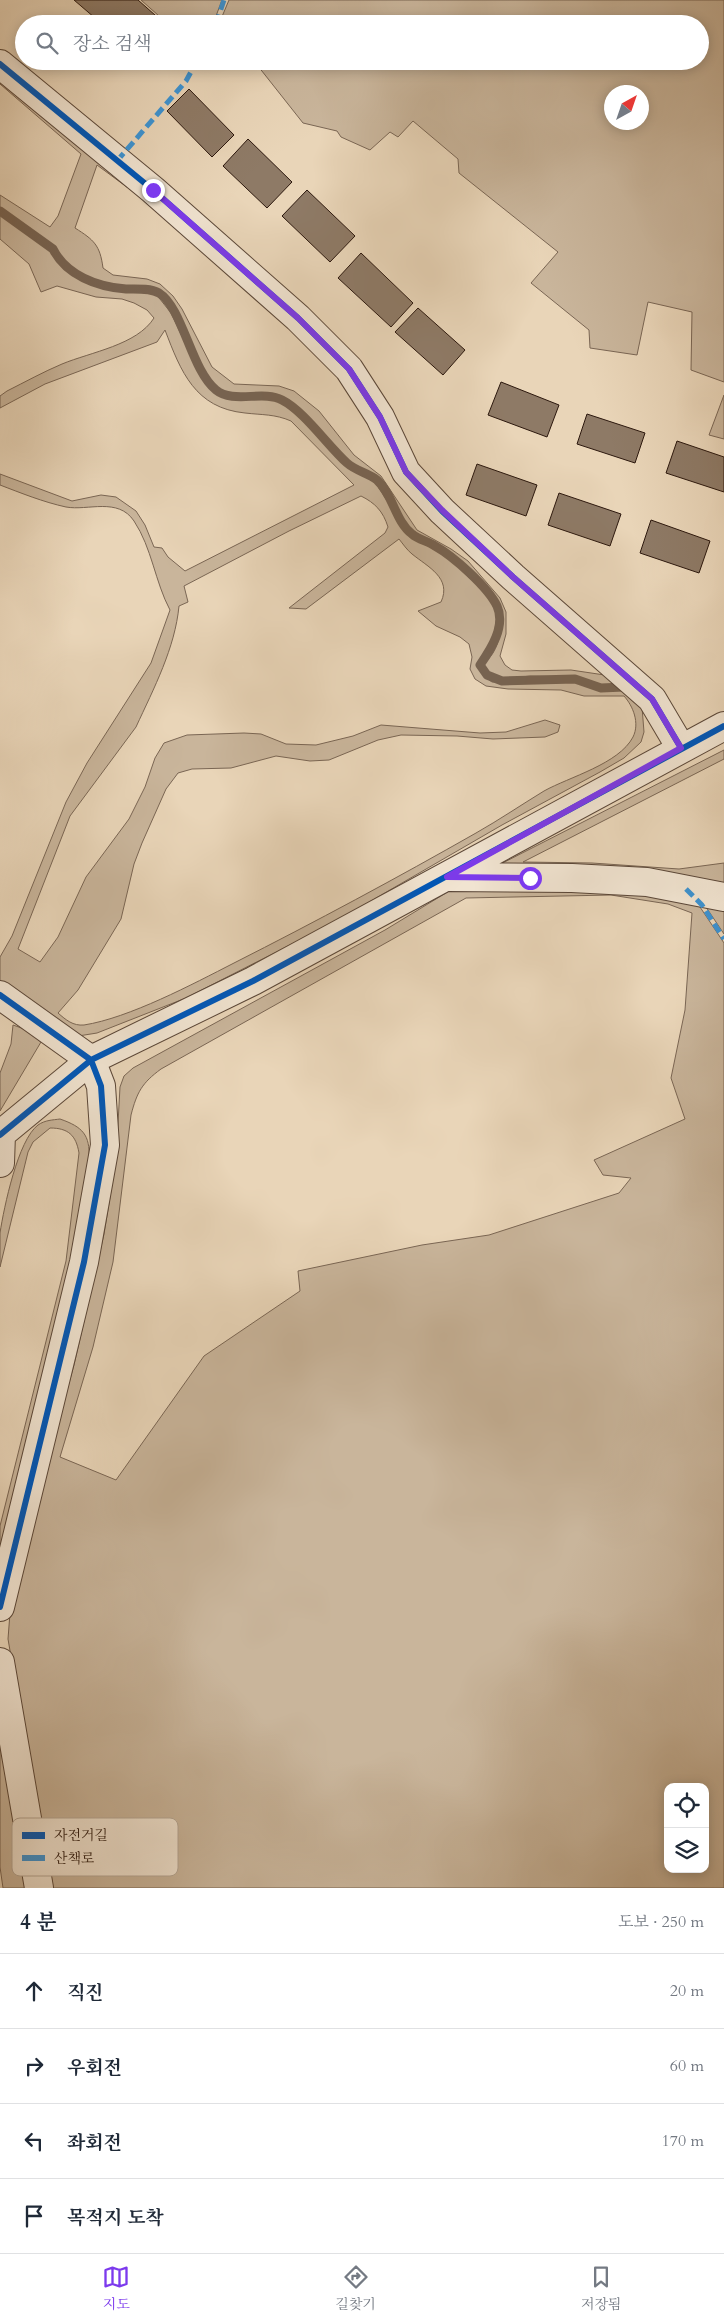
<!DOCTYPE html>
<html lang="ko">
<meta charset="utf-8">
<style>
:root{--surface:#fff;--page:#f2f2f3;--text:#1f2937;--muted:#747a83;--line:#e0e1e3;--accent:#7c3aed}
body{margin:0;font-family:Cardo,"Noto Serif KR",serif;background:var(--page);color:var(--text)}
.controls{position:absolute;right:15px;bottom:15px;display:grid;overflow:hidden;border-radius:10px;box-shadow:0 2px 12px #0003}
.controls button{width:45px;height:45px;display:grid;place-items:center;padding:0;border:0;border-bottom:1px solid var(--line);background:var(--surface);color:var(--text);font:25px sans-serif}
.compass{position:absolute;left:604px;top:85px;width:45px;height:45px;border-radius:50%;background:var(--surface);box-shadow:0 2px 12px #0003;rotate:40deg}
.stop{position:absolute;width:15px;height:15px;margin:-11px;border:4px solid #7c3aed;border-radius:50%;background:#fff}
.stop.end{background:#7c3aed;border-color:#fff;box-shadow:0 1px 5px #0008}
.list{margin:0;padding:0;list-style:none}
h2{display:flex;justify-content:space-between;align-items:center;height:65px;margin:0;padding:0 20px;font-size:21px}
h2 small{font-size:16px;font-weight:400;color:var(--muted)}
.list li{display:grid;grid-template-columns:32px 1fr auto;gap:15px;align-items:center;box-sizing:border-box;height:75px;padding:0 20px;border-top:1px solid var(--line)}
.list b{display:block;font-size:19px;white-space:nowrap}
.list em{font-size:16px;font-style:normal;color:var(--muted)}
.icon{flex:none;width:28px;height:28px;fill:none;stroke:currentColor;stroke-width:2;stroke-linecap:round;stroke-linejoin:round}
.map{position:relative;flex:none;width:724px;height:1888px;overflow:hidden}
.search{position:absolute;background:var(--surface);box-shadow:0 2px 12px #0003;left:15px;right:15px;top:15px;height:55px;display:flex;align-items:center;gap:12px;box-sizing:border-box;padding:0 18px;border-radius:28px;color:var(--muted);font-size:19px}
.sheet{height:365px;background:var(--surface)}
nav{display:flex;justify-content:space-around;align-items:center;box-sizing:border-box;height:70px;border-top:1px solid var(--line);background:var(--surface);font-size:14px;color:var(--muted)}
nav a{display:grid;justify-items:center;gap:2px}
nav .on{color:var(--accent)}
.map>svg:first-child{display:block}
.green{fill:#c9b59b;stroke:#7a6654;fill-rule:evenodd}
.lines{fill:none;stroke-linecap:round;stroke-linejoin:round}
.stream{stroke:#776351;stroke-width:9}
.building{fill:#8e7a66;stroke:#2c180e}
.minor-casing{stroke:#5b4738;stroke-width:30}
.minor{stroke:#f1e4d1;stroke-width:28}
.quiet{stroke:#3c93d2;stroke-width:5;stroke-dasharray:10 5;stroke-linecap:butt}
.cycleway-casing{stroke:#f1e4d1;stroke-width:9}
.cycleway{stroke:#0057b8;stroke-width:6}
.route{stroke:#7c3aed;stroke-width:6}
.key{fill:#f1e4d1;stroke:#b6a796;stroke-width:1}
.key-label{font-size:14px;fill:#2c180e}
</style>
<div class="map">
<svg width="724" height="1888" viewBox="0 0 724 1888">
<rect width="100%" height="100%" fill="#e9d5b8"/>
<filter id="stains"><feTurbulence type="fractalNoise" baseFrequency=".004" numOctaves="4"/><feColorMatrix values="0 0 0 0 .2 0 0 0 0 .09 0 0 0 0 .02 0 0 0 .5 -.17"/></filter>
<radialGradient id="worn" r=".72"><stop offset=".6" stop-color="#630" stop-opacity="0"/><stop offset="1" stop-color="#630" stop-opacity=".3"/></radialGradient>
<!-- green -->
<path class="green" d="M141 0H222L213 24H168Z
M229 0H724V382L691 370 692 312 648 302 637 355 590 348 589 330 531 283 558 252 459 173 458 159 413 121 398 137 390 132 370 150 341 137 337 131 303 123 254 61H700V24H225L221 19ZM612 92H642V122H612Z
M0 73 143 199 97 165 75 228C94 240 100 245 103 268L113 275 147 279 160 284 173 296 182 309 212 367 234 384 279 386 294 391 319 411 354 455 381 476 417 530 451 549 468 561 500 598 506 612V634L500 656 505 665 512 670 521 671 571 670 618 677 624 685H601L575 677 530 676 503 679 488 674 483 665C486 661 490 658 493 653 500 642 504 619 499 606 493 588 453 553 436 543 429 539 420 538 413 532 398 518 393 496 380 481 373 473 360 470 351 463 327 444 310 413 284 398 264 387 235 402 217 388 190 367 188 312 160 291 154 287 142 287 135 287 104 284 70 277 54 247L0 209V195L50 227 58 216 81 154 0 84Z
M0 214 51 250 65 269 79 278 102 288 156 294 171 313 201 377 214 392 228 398H270L280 401 302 419 348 466 375 482 409 535 434 547 460 566 468 577 478 584 495 607 497 617 492 645 478 665 485 677 492 682 575 681 601 690H624L642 707 644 732 641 742 624 758 600 772 502 825 333 923 186 998 97 1033 72 1037 0 989V957L12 936 66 802 87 763 151 663 170 610C155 582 152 548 134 521 118 497 88 511 66 507 43 502 21 493 0 485V474L72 501 101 495 116 497 136 511 145 525 154 547 162 548 168 557 185 571 354 485 291 421C275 414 262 415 245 413 195 408 181 372 165 330L157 342 45 384 0 408V396L7 391C25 382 43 372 62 364 91 352 137 345 154 318L147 310 134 303 122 299 96 297 57 286 41 292 29 264 0 239ZM361 496C375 503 383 511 388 527L385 533 289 608 306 609 399 539C403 544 407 550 412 554 428 567 452 578 441 602L418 611 436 626 460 637 469 644 472 657 470 669 475 679 486 686 508 689 561 690 584 696H624C633 706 640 723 633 737 619 764 569 777 544 791 521 805 499 820 476 833 397 878 315 922 234 963 193 984 129 1018 84 1025 73 1026 66 1020 58 1013L78 990 121 919 134 864 142 843 166 789 178 773 192 769 231 768 276 756 310 761 329 760 378 740 401 735 457 736 493 739 545 737 558 732 560 725 545 720 506 732 480 733 381 725 353 736 316 745 286 744 261 734 244 733 187 735 164 743 155 758 145 787 129 819 86 877 58 937 40 962 18 949 70 816 136 727C154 688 175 648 179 606L188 602 184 586 289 531Z
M724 395V439L709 435Z
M724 750V759L523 862 592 863 679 869 724 863V889L485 872Z
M539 884 690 899 700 907 724 943V1888H51L8 1639 10 1613 18 1566 74 1365 104 1234 116 1160 120 1087 124 1076 133 1068 385 930 459 885ZM611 895 668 904 692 913 685 1010 671 1078 685 1119 594 1160 603 1175 631 1178 619 1193 489 1235 422 1245 298 1271 300 1291 204 1356 116 1480 60 1457 93 1347 113 1262 131 1115C137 1092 142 1083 161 1069L466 898ZM668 1787H705V1869H668Z
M724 902V934L704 904Z
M13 1025 27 1030 41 1042 0 1111V1073L11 1044Z
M60 1119C83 1127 90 1135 89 1158L74 1261 0 1572V1526L66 1261 79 1153C76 1135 68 1128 50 1128L33 1142 28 1152 0 1267C0 1256 0 1244 0 1233 4 1207 18 1140 38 1125 45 1120 53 1120 60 1119Z
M0 1717 32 1888H3L0 1867Z"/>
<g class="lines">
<!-- stream -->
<path class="stream" d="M0 211 53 249C66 275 97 287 126 289 136 289 150 288 159 293 183 308 191 370 216 390 233 404 263 390 282 400 304 411 328 446 347 463 356 471 368 473 377 480 393 494 395 521 412 534 419 540 428 541 435 546 453 556 488 587 497 606 506 626 491 649 480 665L487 675 502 681 575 679 601 688 624 687"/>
</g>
<!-- building -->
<path class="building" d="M74 0H138L164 23 102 24Z
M189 89 234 135 212 157 167 111Z
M248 139 292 182 267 208 223 166Z
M307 190 355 236 330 262 282 216Z
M361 253 413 303 391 327 338 278Z
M418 308 465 350 443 375 395 332Z
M501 382 559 405 547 437 488 415Z
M587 414 645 433 635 463 577 444Z
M677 441 724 457V492L666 473Z
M477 464 537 485 526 516 466 495Z
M559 493 621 514 610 546 548 525Z
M651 520 710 541 699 573 640 553Z"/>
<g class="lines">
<defs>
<path id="minor" d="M0 64 153 190 298 318 349 369 380 417 406 472 442 511 513 577 652 699 681 748
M449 877 572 878 647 882 724 897
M0 995 91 1060 101 1086 105 1145 84 1262 0 1607
M0 1135 91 1060 253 981 724 726
M0 1163 1 1134
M0 1662 39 1888"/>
</defs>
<!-- minor casing -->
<use href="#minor" class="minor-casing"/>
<!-- minor -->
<use href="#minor" class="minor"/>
<!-- quiet -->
<path class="quiet" d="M216 24 224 0
M117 161 186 81 197 61
M686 889 702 905 724 939"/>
<defs>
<path id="cycleway" d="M0 64 153 190 298 318 349 369 380 417 406 472 442 511 513 577 652 699 681 748
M0 995 91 1060 101 1086 105 1145 84 1262 0 1607
M0 1135 91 1060 253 981 724 726"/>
</defs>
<!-- cycleway casing -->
<use href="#cycleway" class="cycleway-casing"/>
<!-- cycleway -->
<use href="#cycleway" class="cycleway"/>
</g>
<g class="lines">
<!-- route -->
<path class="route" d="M153 190 298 318 349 369 380 417 406 472 442 510 513 577 652 699 681 748 447 877 530 878"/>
</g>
<!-- legend -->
<rect x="12" y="1818" width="166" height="58" rx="8" class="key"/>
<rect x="22" y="1832" width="23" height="7" fill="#0057b8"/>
<rect x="22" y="1855" width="23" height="6" fill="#3c93d2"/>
<g class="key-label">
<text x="54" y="1840">자전거길</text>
<text x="54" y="1863">산책로</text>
</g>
<rect width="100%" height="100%" filter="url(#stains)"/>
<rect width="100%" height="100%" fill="url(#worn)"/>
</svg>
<div class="controls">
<button><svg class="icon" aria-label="locate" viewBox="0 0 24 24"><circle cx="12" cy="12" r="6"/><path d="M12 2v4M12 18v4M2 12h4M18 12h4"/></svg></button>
<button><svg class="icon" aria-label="layers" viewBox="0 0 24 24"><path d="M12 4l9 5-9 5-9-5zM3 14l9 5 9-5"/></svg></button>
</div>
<svg class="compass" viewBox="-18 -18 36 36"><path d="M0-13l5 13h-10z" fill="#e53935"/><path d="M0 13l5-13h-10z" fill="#747a83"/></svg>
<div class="stop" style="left:530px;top:878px"></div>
<div class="stop end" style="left:153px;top:190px"></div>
<div class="search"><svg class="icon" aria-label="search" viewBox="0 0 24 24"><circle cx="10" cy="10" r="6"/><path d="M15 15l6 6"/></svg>장소 검색</div>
</div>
<section class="sheet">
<h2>4 분<small>도보 · 250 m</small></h2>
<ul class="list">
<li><svg class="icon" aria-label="ahead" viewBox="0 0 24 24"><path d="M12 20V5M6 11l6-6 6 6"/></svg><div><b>직진</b></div><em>20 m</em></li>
<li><svg class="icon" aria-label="right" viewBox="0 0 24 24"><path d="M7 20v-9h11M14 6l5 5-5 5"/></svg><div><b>우회전</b></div><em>60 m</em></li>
<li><svg class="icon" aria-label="left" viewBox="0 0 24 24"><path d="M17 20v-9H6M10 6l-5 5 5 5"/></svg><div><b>좌회전</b></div><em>170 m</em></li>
<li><svg class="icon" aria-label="arrive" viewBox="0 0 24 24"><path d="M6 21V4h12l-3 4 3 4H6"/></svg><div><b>목적지 도착</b></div></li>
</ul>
</section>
<nav>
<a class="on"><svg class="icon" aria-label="map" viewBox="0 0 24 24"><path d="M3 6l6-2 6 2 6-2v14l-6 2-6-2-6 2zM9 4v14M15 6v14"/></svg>지도</a>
<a><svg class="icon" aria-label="directions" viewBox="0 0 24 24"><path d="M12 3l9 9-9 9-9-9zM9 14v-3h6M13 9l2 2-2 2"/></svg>길찾기</a>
<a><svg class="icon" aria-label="saved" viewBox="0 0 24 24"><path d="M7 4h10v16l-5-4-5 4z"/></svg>저장됨</a>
</nav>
